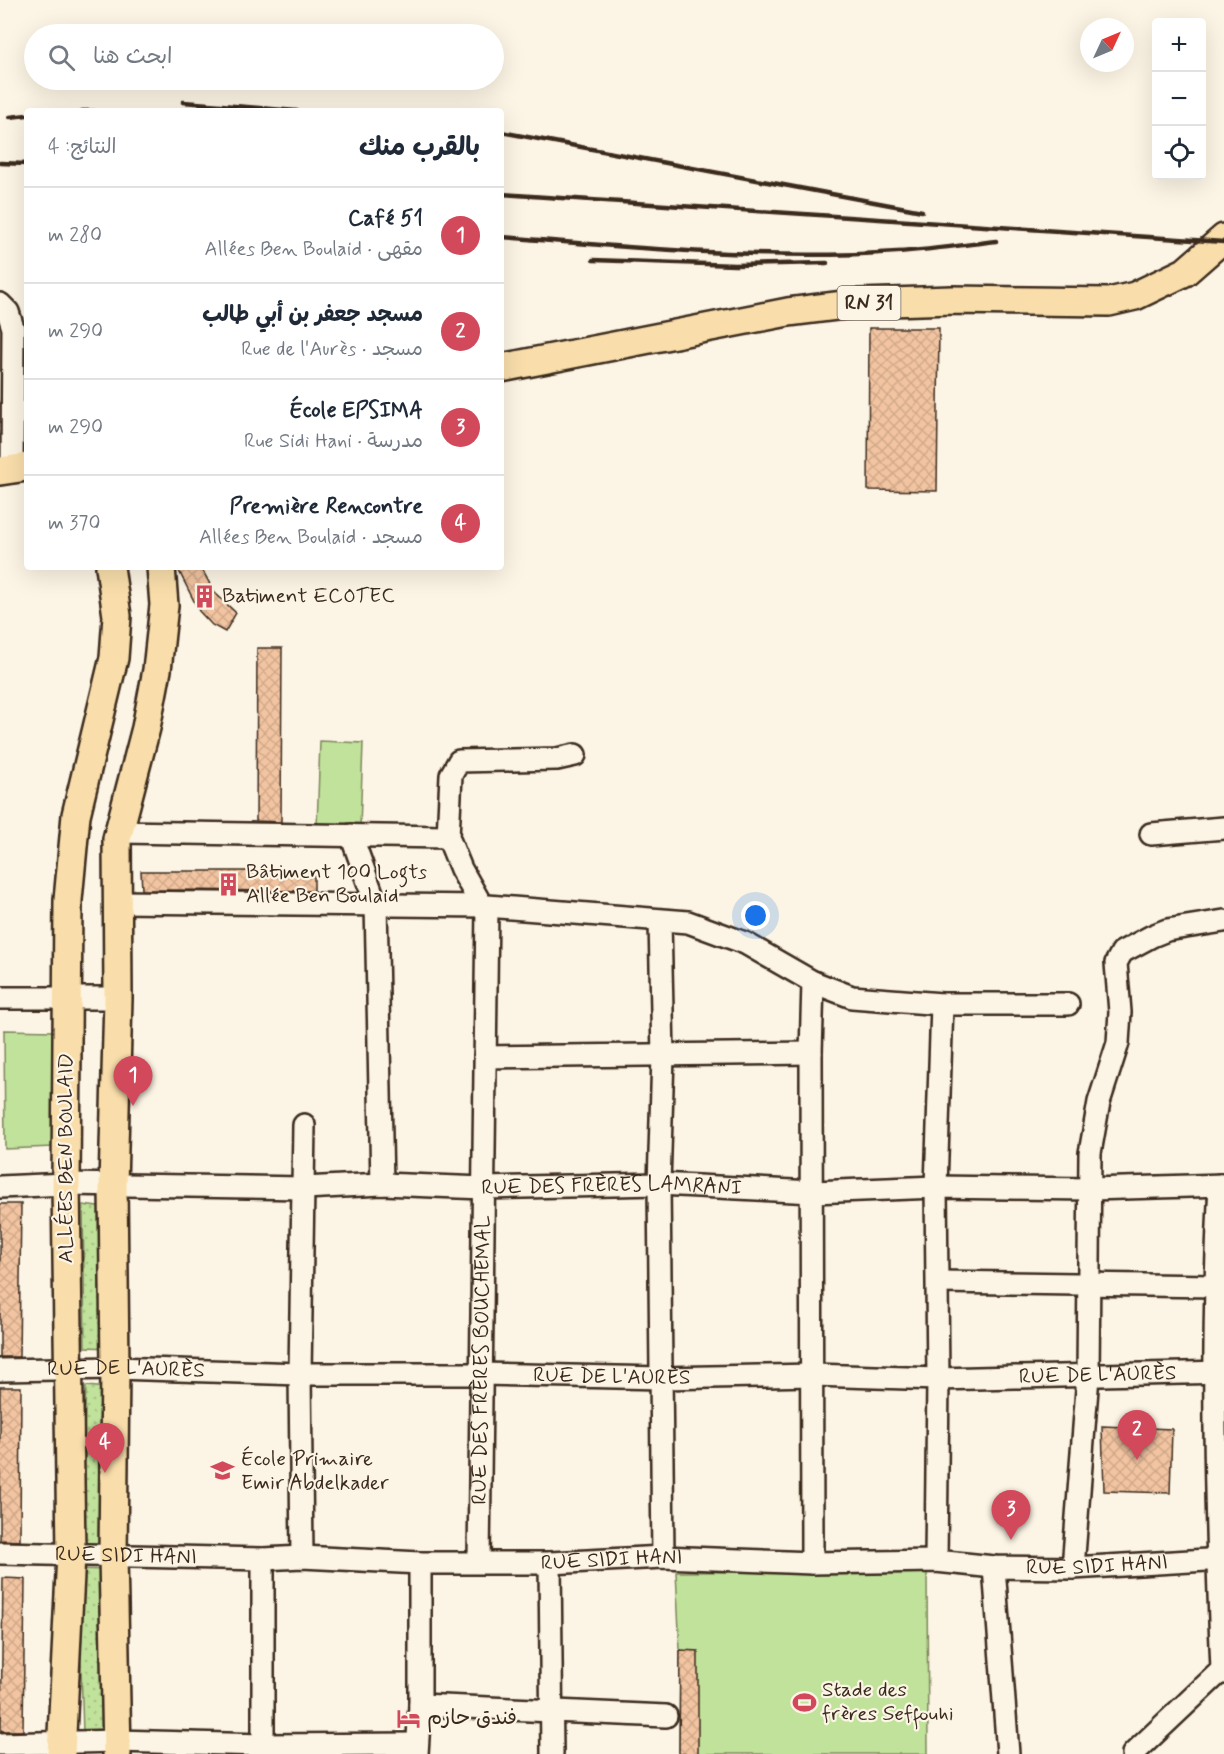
<!DOCTYPE html>
<html lang="ar">
<meta charset="utf-8">
<style>
:root{--surface:#fff;--page:#f2f2f3;--text:#1f2937;--muted:#747a83;--line:#e0e1e3;--accent:#d1495b}
body{margin:0;font-family:Mynerve,"Playpen Sans Arabic",sans-serif;background:var(--page);color:var(--text);direction:rtl}
.controls{position:absolute;right:18px;top:18px;display:grid;overflow:hidden;border-radius:6px;box-shadow:0 6px 24px #0002}
.controls button{width:54px;height:54px;display:grid;place-items:center;padding:0;border:0;border-bottom:2px solid var(--line);background:var(--surface);color:var(--text);font:30px sans-serif}
.compass{position:absolute;left:1080px;top:18px;width:54px;height:54px;border-radius:50%;background:var(--surface);box-shadow:0 6px 24px #0002;rotate:46deg}
.you{position:absolute;left:756px;top:916px;width:21px;height:21px;margin:-15px;border:4px solid #fff;border-radius:50%;background:#1a73e8;box-shadow:0 0 0 9px #1a73e833}
.badge{display:grid;place-items:center;width:39px;height:39px;border-radius:50%;background:var(--accent);color:#fff;font-size:20px;font-weight:700}
.pin{position:absolute;translate:-50% -50px;filter:drop-shadow(0 2px 3px #0008)}
.pin::after{content:'';position:absolute;top:32px;width:21px;height:18px;background:inherit;clip-path:polygon(0 0,100% 0,50% 100%)}
.list{margin:0;padding:0;list-style:none}
h2{display:flex;justify-content:space-between;align-items:center;height:78px;margin:0;padding:0 24px;font-size:26px}
h2 small{font-size:20px;font-weight:400;color:var(--muted)}
.list li{display:grid;grid-template-columns:39px 1fr auto;gap:18px;align-items:center;box-sizing:border-box;height:96px;padding:0 24px;border-top:2px solid var(--line)}
.list b{display:block;font-size:22px;white-space:nowrap}
.list p{margin:0;font-size:20px;white-space:nowrap;color:var(--muted)}
.list em{font-size:20px;font-style:normal;color:var(--muted)}
.icon{flex:none;width:33px;height:33px;fill:none;stroke:currentColor;stroke-width:2;stroke-linecap:round;stroke-linejoin:round}
.map{position:relative;flex:none;width:1224px;height:1754px;overflow:hidden;direction:ltr}
.search{position:absolute;background:var(--surface);box-shadow:0 6px 24px #0002;left:24px;top:24px;width:480px;height:66px;display:flex;align-items:center;gap:15px;box-sizing:border-box;padding:0 21px;border-radius:33px;color:var(--muted);font-size:22px}
.panel{position:absolute;background:var(--surface);box-shadow:0 6px 24px #0002;left:24px;top:108px;width:480px;height:462px;border-radius:6px;direction:rtl}
.map>svg:first-child{display:block}
.grass{fill:url(#grass-dots);stroke:#7e865c;stroke-width:1.5}
.garden{fill:#c0e29b;stroke:#7e865c;stroke-width:1.5}
.building{fill:url(#building-cross-hatch);stroke:#3b2a1e;stroke-width:1.5}
.lines{fill:none;stroke-linecap:round;stroke-linejoin:round}
.minor-casing{stroke:#3b2a1e;stroke-width:26}
.major-casing{stroke:#3b2a1e;stroke-width:32}
.minor{stroke:#fcf5e5;stroke-width:21}
.major{stroke:#f9deab;stroke-width:27}
.rail{stroke:#3b2a1e;stroke-width:4.5}
.labels{text-anchor:middle;dominant-baseline:central;stroke-width:4.5;stroke-linejoin:round;paint-order:stroke}
.shield{fill:#fcf5e5;stroke:#75675a;stroke-width:1.5}
.shield-label{font-size:20px;font-weight:bold;fill:#3b2a1e}
.poi-label{font-size:21px;fill:#3b2a1e;stroke:#fcf5e5;text-anchor:start}
.street-label{font-size:21px;fill:#3b2a1e;stroke:#fcf5e5}
</style>
<div class="map">
<svg width="1224" height="1754" viewBox="0 0 1224 1754">
<defs>
<pattern id="grass-dots" width="8" height="8" patternUnits="userSpaceOnUse" patternTransform="scale(1.5)"><rect width="8" height="8" fill="#c0e29b"/><path d="M2 2h.1M6 6h.1" fill="none" stroke="#a6c285" stroke-width="1.8" stroke-linecap="round"/></pattern>
<pattern id="building-cross-hatch" width="8" height="8" patternUnits="userSpaceOnUse" patternTransform="scale(1.5)"><rect width="8" height="8" fill="#f2c4a1"/><path d="M0 0l8 8M0 8l8-8" fill="none" stroke="#d0a98a"/></pattern>
</defs>
<rect width="100%" height="100%" fill="#fcf5e5"/>
<filter id="ink" filterUnits="userSpaceOnUse"><feTurbulence type="fractalNoise" baseFrequency=".0167" numOctaves="2"/><feDisplacementMap in="SourceGraphic" scale="12" xChannelSelector="R" yChannelSelector="G"/><feConvolveMatrix kernelMatrix="1 2 1 2 8 2 1 2 1" color-interpolation-filters="sRGB"/></filter>
<g filter="url(#ink)">
<!-- grass -->
<path class="grass" d="M83 1205 105 1208 110 1348 85 1347Z
M86 1386 108 1388 104 1548 79 1546Z
M78 1569 107 1570 104 1736 83 1734Z"/>
<!-- garden -->
<path class="garden" d="M320 741 363 743 360 828 317 827Z
M4 1030 55 1031 53 1147 5 1149Z
M927 1571 928 1754H679L680 1650 676 1572Z"/>
<!-- building -->
<path class="building" d="M869 328H939L937 491 868 490Z
M177 567H201L214 592 236 613 225 632 212 625 199 611Z
M257 648H282L281 822 256 821Z
M141 871H314V891L142 890Z
M0 1204H21L19 1357H0Z
M0 1387H21L20 1541 0 1540Z
M1102 1426 1172 1429 1170 1493 1104 1491Z
M3 1578 25 1579 23 1731H1Z
M680 1650 698 1651V1754H679Z"/>
<g class="lines">
<defs>
<g id="minor">
<path d="M0 304 8 312 13 328 12 469"/>
<path d="M119 832 448 837 451 775 459 761 557 759 575 755"/>
<path d="M1151 834 1224 828"/>
<path d="M351 835 376 904 382 1184"/>
<path d="M448 837 461 869 478 899"/>
<path d="M116 902 487 906 688 922 745 943 813 982 852 997 942 1004H1068"/>
<path d="M660 921 663 1056 659 1184 663 1557"/>
<path d="M0 998H118"/>
<path d="M485 1057 811 1053"/>
<path d="M1220 1185C1211 1347 1215 1508 1222 1670L1224 1673"/>
<path id="s1" d="M0 1187 66 1184 304 1188 382 1184 484 1188 659 1184 813 1192 936 1187 1091 1189 1224 1185"/>
<path d="M938 1282 1214 1286"/>
<path id="s2" d="M0 1370 115 1368 300 1374H480L662 1378 813 1375 938 1379 1224 1372"/>
<path id="s3" d="M0 1553 263 1559 302 1557 420 1563H550L663 1557 812 1563 936 1561 994 1567 1073 1568 1224 1559"/>
<path d="M302 1557 300 1374 304 1125"/>
<path id="s4" d="M479 1561 487 906"/>
<path d="M936 1561 938 1379 936 1187 942 1004"/>
<path d="M550 1563 552 1754"/>
<path d="M812 1563 811 1053 813 982"/>
<path d="M994 1567 1008 1754"/>
<path d="M1073 1568 1088 1376 1090 1153 1099 1102 1118 1043 1120 1012 1116 963 1122 952 1152 936 1167 930 1224 921"/>
<path d="M420 1705 666 1716"/>
<path d="M0 1744 117 1741 263 1745 416 1744"/>
<path d="M263 1754V1559"/>
<path d="M417 1754 420 1705V1563"/>
<path d="M1133 1754 1224 1668"/>
</g>
<path id="major" d="M501 368 788 312 860 303 952 300 1109 302 1135 296 1185 272 1224 238
M0 471 27 467
M61 1754 71 1554 66 1184 68 900 76 815 114 658 117 616 110 567
M117 1754 113 1555 115 1368 113 1185 118 998 117 839 146 728 157 670 164 605 161 567"/>
</defs>
<!-- minor casing -->
<use href="#minor" class="minor-casing"/>
<!-- major casing -->
<use href="#major" class="major-casing"/>
<!-- minor -->
<use href="#minor" class="minor"/>
<!-- major -->
<use href="#major" class="major"/>
<!-- rail -->
<path class="rail" d="M183 102 297 111
M82 111H95
M10 117 27 115
M501 132 922 211
M0 163 27 164
M501 194 1224 242
M501 237C632 247 765 261 897 252 930 250 963 245 996 241
M593 260 735 265 827 263"/>
</g>
</g>
<!-- icons -->
<defs>
<symbol id="building-bare" viewBox="-9 -9 18 18"><path d="M-4-6H4V6H1V3H-1V6H-4ZM-2.5-4.3h1.7v1.8h-1.7ZM.8-4.3h1.7v1.8H.8ZM-2.5-1h1.7V.8h-1.7ZM.8-1h1.7V.8H.8Z" fill="#d1495b" stroke="#fcf5e5" stroke-width="2.5" paint-order="stroke"/></symbol>
<symbol id="school-bare" viewBox="-9 -9 18 18"><path d="M0-5L7-2L0 1L-7-2ZM-4 1L0 2.5L4 1V4Q0 6-4 4Z" fill="#d1495b" stroke="#fcf5e5" stroke-width="2.5" paint-order="stroke"/></symbol>
<symbol id="stadium-bare" viewBox="-9 -9 18 18"><path d="M0-5a6.5 5 0 1 0 0 10a6.5 5 0 1 0 0-10ZM-3.5-1.8h7v3.6h-7Z" fill="#d1495b" stroke="#fcf5e5" stroke-width="2.5" paint-order="stroke"/></symbol>
<symbol id="hotel-bare" viewBox="-9 -9 18 18"><path d="M-6-4.5h1.5V1H6V5H4.5V3h-9V5H-6ZM-4 0a1.8 1.8 0 1 1 3.6 0ZM.5 0V-2.5h3Q6-2.5 6 0Z" fill="#d1495b" stroke="#fcf5e5" stroke-width="2.5" paint-order="stroke"/></symbol>
</defs>
<g fill-rule="evenodd">
<use href="#building-bare" x="188" y="580" width="33" height="33"/>
<use href="#building-bare" x="212" y="868" width="33" height="33"/>
<use href="#school-bare" x="206" y="1454" width="33" height="33"/>
<use href="#stadium-bare" x="788" y="1686" width="33" height="33"/>
<use href="#hotel-bare" x="392" y="1702" width="33" height="33"/>
</g>
<g class="labels">
<!-- shield labels -->
<rect class="shield" x="837.5" y="286" width="63" height="34" rx="4.5"/>
<g class="shield-label">
<text x="869" y="303">RN 31</text>
</g>
<!-- poi labels -->
<g class="poi-label">
<text x="222" y="596">Batiment ECOTEC</text>
<text x="246" y="872">Bâtiment 100 Logts<tspan x="246" dy="24">Allée Ben Boulaid</tspan></text>
<text x="241" y="1459">École Primaire<tspan x="241" dy="24">Emir Abdelkader</tspan></text>
<text x="822" y="1690">Stade des<tspan x="822" dy="24">frères Seffouhi</tspan></text>
<text x="427" y="1718">فندق حازم</text>
</g>
<!-- street labels -->
<g class="street-label">
<text transform="translate(66 1158) rotate(-90)">ALLÉES BEN BOULAID</text>
<text stroke="none"><textPath href="#s1" startOffset="612">RUE DES FRÈRES LAMRANI</textPath></text>
<text stroke="none"><textPath href="#s4" startOffset="201">RUE DES FRÈRES BOUCHEMAL</textPath></text>
<text stroke="none"><textPath href="#s2" startOffset="126">RUE DE L'AURÈS</textPath></text>
<text stroke="none"><textPath href="#s2" startOffset="1098">RUE DE L'AURÈS</textPath></text>
<text stroke="none"><textPath href="#s2" startOffset="612">RUE DE L'AURÈS</textPath></text>
<text stroke="none"><textPath href="#s3" startOffset="126">RUE SIDI HANI</textPath></text>
<text stroke="none"><textPath href="#s3" startOffset="612">RUE SIDI HANI</textPath></text>
<text stroke="none"><textPath href="#s3" startOffset="1098">RUE SIDI HANI</textPath></text>
</g>
</g>
</svg>
<div class="controls">
<button>+</button>
<button>−</button>
<button><svg class="icon" aria-label="locate" viewBox="0 0 24 24"><circle cx="12" cy="12" r="6"/><path d="M12 2v4M12 18v4M2 12h4M18 12h4"/></svg></button>
</div>
<svg class="compass" viewBox="-18 -18 36 36"><path d="M0-13l5 13h-10z" fill="#e53935"/><path d="M0 13l5-13h-10z" fill="#747a83"/></svg>
<div class="you"></div>
<div class="pin badge" style="left:133px;top:1106px">1</div>
<div class="pin badge" style="left:1137px;top:1460px">2</div>
<div class="pin badge" style="left:1011px;top:1540px">3</div>
<div class="pin badge" style="left:105px;top:1473px">4</div>
<div class="search"><svg class="icon" aria-label="search" viewBox="0 0 24 24"><circle cx="10" cy="10" r="6"/><path d="M15 15l6 6"/></svg>ابحث هنا</div>
<section class="panel">
<h2>بالقرب منك<small>النتائج: 4</small></h2>
<ul class="list">
<li><span class="badge">1</span><div><b>Café 51</b><p>مقهى · Allées Ben Boulaid</p></div><em>280 m</em></li>
<li><span class="badge">2</span><div><b>مسجد جعفر بن أبي طالب</b><p>مسجد · Rue de l'Aurès</p></div><em>290 m</em></li>
<li><span class="badge">3</span><div><b>École EPSIMA</b><p>مدرسة · Rue Sidi Hani</p></div><em>290 m</em></li>
<li><span class="badge">4</span><div><b>Première Rencontre</b><p>مسجد · Allées Ben Boulaid</p></div><em>370 m</em></li>
</ul>
</section>
</div>
